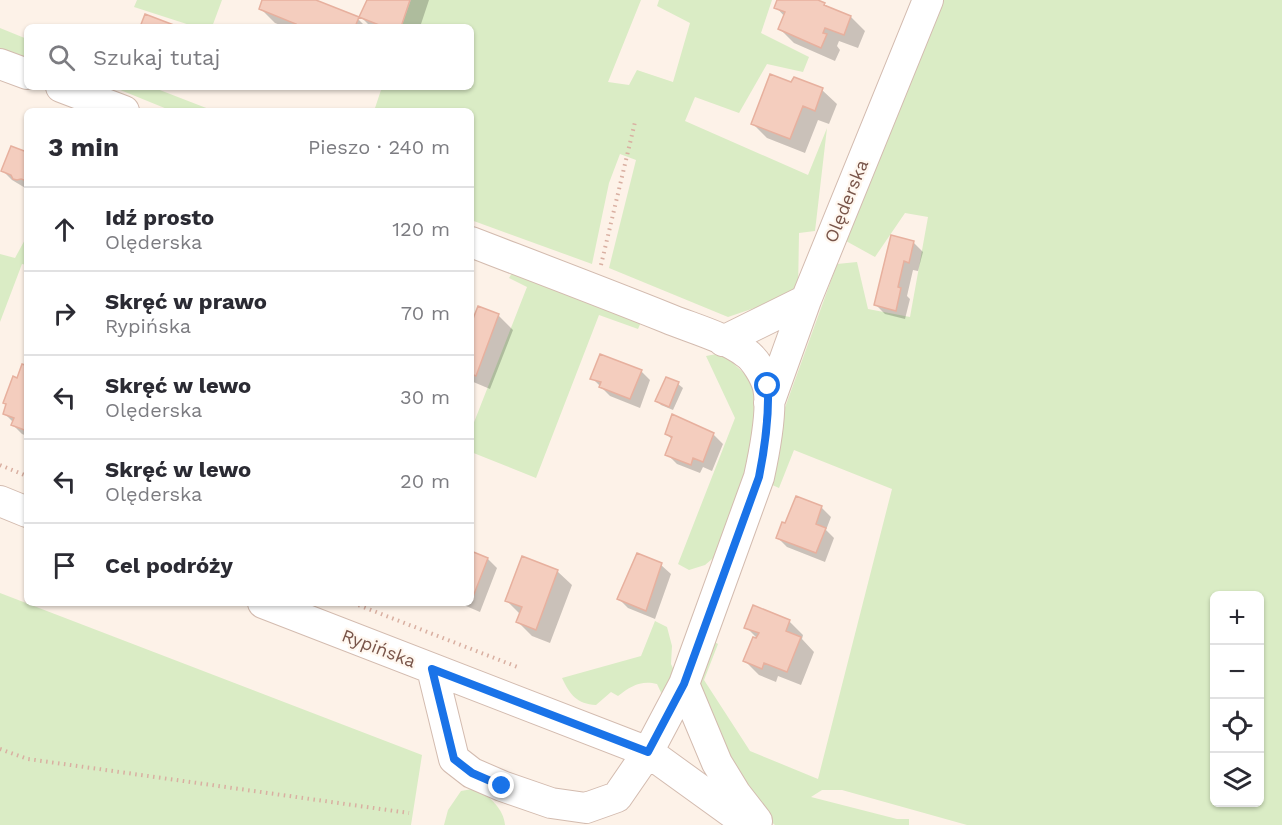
<!DOCTYPE html>
<html lang="pl">
<meta charset="utf-8">
<style>
:root{--surface:#fff;--page:#f7f7f7;--text:#2b2b33;--muted:#7c7c81;--line:#e1e1e2}
body{margin:0;font-family:"Work Sans",sans-serif;background:var(--page);color:var(--text)}
.controls{position:absolute;right:18px;bottom:18px;display:grid;overflow:hidden;border-radius:9px;box-shadow:0 2px 4px #0004}
.controls button{width:54px;height:54px;display:grid;place-items:center;padding:0;border:0;border-bottom:2px solid var(--line);background:var(--surface);color:var(--text);font:30px sans-serif}
.stop{position:absolute;width:18px;height:18px;margin:-14px;border:4px solid #1a73e8;border-radius:50%;background:#fff}
.stop.end{background:#1a73e8;border-color:#fff;box-shadow:0 2px 6px #0008}
.list{margin:0;padding:0;list-style:none}
h2{display:flex;justify-content:space-between;align-items:center;height:78px;margin:0;padding:0 24px;font-size:26px}
h2 small{font-size:20px;font-weight:400;color:var(--muted)}
.list li{display:grid;grid-template-columns:39px 1fr auto;gap:18px;align-items:center;box-sizing:border-box;height:84px;padding:0 24px;border-top:2px solid var(--line)}
.list b{display:block;font-size:22px;white-space:nowrap}
.list p{margin:0;font-size:20px;white-space:nowrap;color:var(--muted)}
.list em{font-size:20px;font-style:normal;color:var(--muted)}
.icon{flex:none;width:33px;height:33px;fill:none;stroke:currentColor;stroke-width:2;stroke-linecap:round;stroke-linejoin:round}
.map{position:relative;flex:none;width:1282px;height:825px;overflow:hidden}
.search{position:absolute;background:var(--surface);box-shadow:0 2px 4px #0004;left:24px;top:24px;width:450px;height:66px;display:flex;align-items:center;gap:15px;box-sizing:border-box;padding:0 21px;border-radius:9px;color:var(--muted);font-size:22px}
.panel{position:absolute;background:var(--surface);box-shadow:0 2px 4px #0004;left:24px;top:108px;width:450px;height:498px;border-radius:9px}
.map>svg:first-child{display:block}
.green{fill:#daecc5;fill-rule:evenodd}
.shadow{fill:#0003}
.building{fill:#f4cdbe;stroke:#e7b09e;stroke-width:1.5}
.lines{fill:none;stroke-linecap:round;stroke-linejoin:round}
.minor-casing{stroke:#d3bbaf;stroke-width:32}
.path{stroke:#d9afa1;stroke-width:4;stroke-dasharray:1.5 4.5;stroke-linecap:butt}
.minor{stroke:#fff;stroke-width:30}
.route{stroke:#1a73e8;stroke-width:8}
.labels{text-anchor:middle;dominant-baseline:central;stroke-width:4.5;stroke-linejoin:round;paint-order:stroke}
.street-label{font-size:18px;fill:#79554a;stroke:#fff7ef}
</style>
<div class="map">
<svg width="1282" height="825" viewBox="0 0 1282 825">
<rect width="100%" height="100%" fill="#fdf2e8"/>
<!-- green -->
<path class="green" d="M137 0H222L212 27H196L134 7Z
M411 0H641L608 82 629 85 637 70 673 82 690 23 657 6 659 0H772L761 33 809 57 803 72 767 64 739 113 695 97 685 121 808 175 827 128 815 231 799 233 798 293 728 317 609 268 636 160 620 154 609 183 592 264 471 220V111H374L382 87H471V27H401Z
M912 0H1282V825H967L842 790H822L811 797 897 819H909V825H775L764 816 703 715 699 681 713 641 718 644 704 680 750 751 818 779 892 489 794 450 779 488 770 484 775 435 837 264 857 262 868 309 910 317 928 217 905 213 875 257 846 241ZM1214 596H1260V802H1214Z
M0 28 27 39V59L0 48Z
M113 87H152L214 111H172Z
M27 236V265L22 264 0 322V254L15 258Z
M515 268 642 320 638 329 599 315 536 478 471 452V430L527 287 509 278Z
M722 353 746 375 758 398 759 432 718 554 705 565 689 570 678 564 735 418 706 356Z
M0 593 422 755 411 825H0Z
M655 621 667 627 672 646 671 664 675 673 665 701 657 684C641 680 631 686 618 696L611 692 596 705C577 704 570 695 562 678L641 656Z
M478 788C490 798 504 809 505 825H444L448 810 461 791Z"/>
<!-- shadow -->
<path class="shadow" d="M264 0H311L358 19 366 27H285L275 23 261 9Z
M369 0H429L420 27H371L361 17Z
M778 0H814L851 17 865 31 858 48 839 41 837 46 840 50 835 61 794 43 780 29 785 17 776 7Z
M795 79 822 90 837 104 829 124 818 120 805 153 767 138 753 124 792 84Z
M27 154V189L12 180 3 171Z
M913 242 923 252 918 271 913 270 907 296 910 299 905 319 885 314 876 305Z
M479 308 499 316 513 330 490 389 471 381V327Z
M27 365V436L22 434 13 425 14 423 4 413 18 380Z
M641 371 650 380 640 408 610 396 592 378Z
M678 384 683 388 673 410 661 405 657 401Z
M666 434H713L723 444 712 471 703 467 700 473 677 464 667 454 673 440Z
M797 498 822 508 831 517 826 530 834 538 825 562 787 547 777 537 786 525Z
M471 553 488 559 497 568 480 612 459 603H471Z
M661 565 671 574 655 619 628 608 619 599Z
M557 571 572 585 550 643 532 636 518 622 520 614 507 601Z
M789 621 803 635 802 639 814 652 801 685 778 676 776 682 759 675 745 661 760 641 746 627Z"/>
<!-- building -->
<path class="building" d="M262 0H316L359 17 355 27H294L296 24 259 9Z
M367 0H410L401 27H384L359 17Z
M777 0H818L825 3 824 5 851 16 844 35 825 28 823 33 827 34 821 48 778 29 785 12 774 8Z
M145 14 179 27H140Z
M770 74 791 82 794 77 823 88 815 111 803 106 790 139 751 124Z
M11 146 27 152V181L21 179 17 180 13 179 11 175 1 171Z
M891 235 914 241 909 263 904 261 898 287 901 288 896 311 874 305Z
M478 306 499 314 476 376 471 374V324Z
M600 354 642 370 630 399 599 387 601 382 590 379Z
M27 361V431L11 425 14 418 3 414 6 404 3 403 13 376 17 378 22 364 25 365Z
M666 377 679 382 669 407 655 401Z
M672 414 714 433 703 462 693 458 691 465 665 455 672 437 665 434Z
M796 496 822 506 816 524 826 528 816 553 776 538 782 522 785 523Z
M471 551 488 558 471 602Z
M637 553 662 563 646 611 617 599Z
M522 556 558 570 536 630 516 622 522 607 505 601Z
M753 605 790 620 786 631 801 637 787 672 764 663 762 669 743 661 753 637 756 638 759 633 744 628Z"/>
<g class="lines">
<defs>
<path id="minor" d="M0 64 27 74
M61 87 124 111
M723 341 806 300
M769 403 806 300 928 0
M0 501 27 512
M263 603 648 752 749 825
M432 669 454 759 472 773 502 786 551 803 586 808 617 797 648 752 684 684 759 477C764 454 773 409 768 387 765 376 755 359 746 353 725 337 691 328 667 318 602 292 536 267 471 242
M684 684 717 763 736 794 757 821"/>
</defs>
<!-- minor casing -->
<use href="#minor" class="minor-casing"/>
<!-- path -->
<path class="path" d="M601 265 635 122
M0 465 27 476
M353 603 520 668
M0 749 28 759 409 813"/>
<!-- minor -->
<use href="#minor" class="minor"/>
</g>
<g class="lines">
<!-- route -->
<path class="route" d="M502 786 472 773 454 759 432 669 648 752 684 684 759 477C765 447 769 417 768 386"/>
</g>
<g class="labels">
<!-- street labels -->
<g class="street-label">
<text transform="translate(846 201) rotate(-68)">Olęderska</text>
<text transform="translate(379 648) rotate(21)">Rypińska</text>
</g>
</g>
</svg>
<div class="controls">
<button>+</button>
<button>−</button>
<button><svg class="icon" aria-label="locate" viewBox="0 0 24 24"><circle cx="12" cy="12" r="6"/><path d="M12 2v4M12 18v4M2 12h4M18 12h4"/></svg></button>
<button><svg class="icon" aria-label="layers" viewBox="0 0 24 24"><path d="M12 4l9 5-9 5-9-5zM3 14l9 5 9-5"/></svg></button>
</div>
<div class="stop" style="left:768px;top:386px"></div>
<div class="stop end" style="left:502px;top:786px"></div>
<div class="search"><svg class="icon" aria-label="search" viewBox="0 0 24 24"><circle cx="10" cy="10" r="6"/><path d="M15 15l6 6"/></svg>Szukaj tutaj</div>
<section class="panel">
<h2>3 min<small>Pieszo · 240 m</small></h2>
<ul class="list">
<li><svg class="icon" aria-label="ahead" viewBox="0 0 24 24"><path d="M12 20V5M6 11l6-6 6 6"/></svg><div><b>Idź prosto</b><p>Olęderska</p></div><em>120 m</em></li>
<li><svg class="icon" aria-label="right" viewBox="0 0 24 24"><path d="M7 20v-9h11M14 6l5 5-5 5"/></svg><div><b>Skręć w prawo</b><p>Rypińska</p></div><em>70 m</em></li>
<li><svg class="icon" aria-label="left" viewBox="0 0 24 24"><path d="M17 20v-9H6M10 6l-5 5 5 5"/></svg><div><b>Skręć w lewo</b><p>Olęderska</p></div><em>30 m</em></li>
<li><svg class="icon" aria-label="left" viewBox="0 0 24 24"><path d="M17 20v-9H6M10 6l-5 5 5 5"/></svg><div><b>Skręć w lewo</b><p>Olęderska</p></div><em>20 m</em></li>
<li><svg class="icon" aria-label="arrive" viewBox="0 0 24 24"><path d="M6 21V4h12l-3 4 3 4H6"/></svg><div><b>Cel podróży</b></div></li>
</ul>
</section>
</div>
